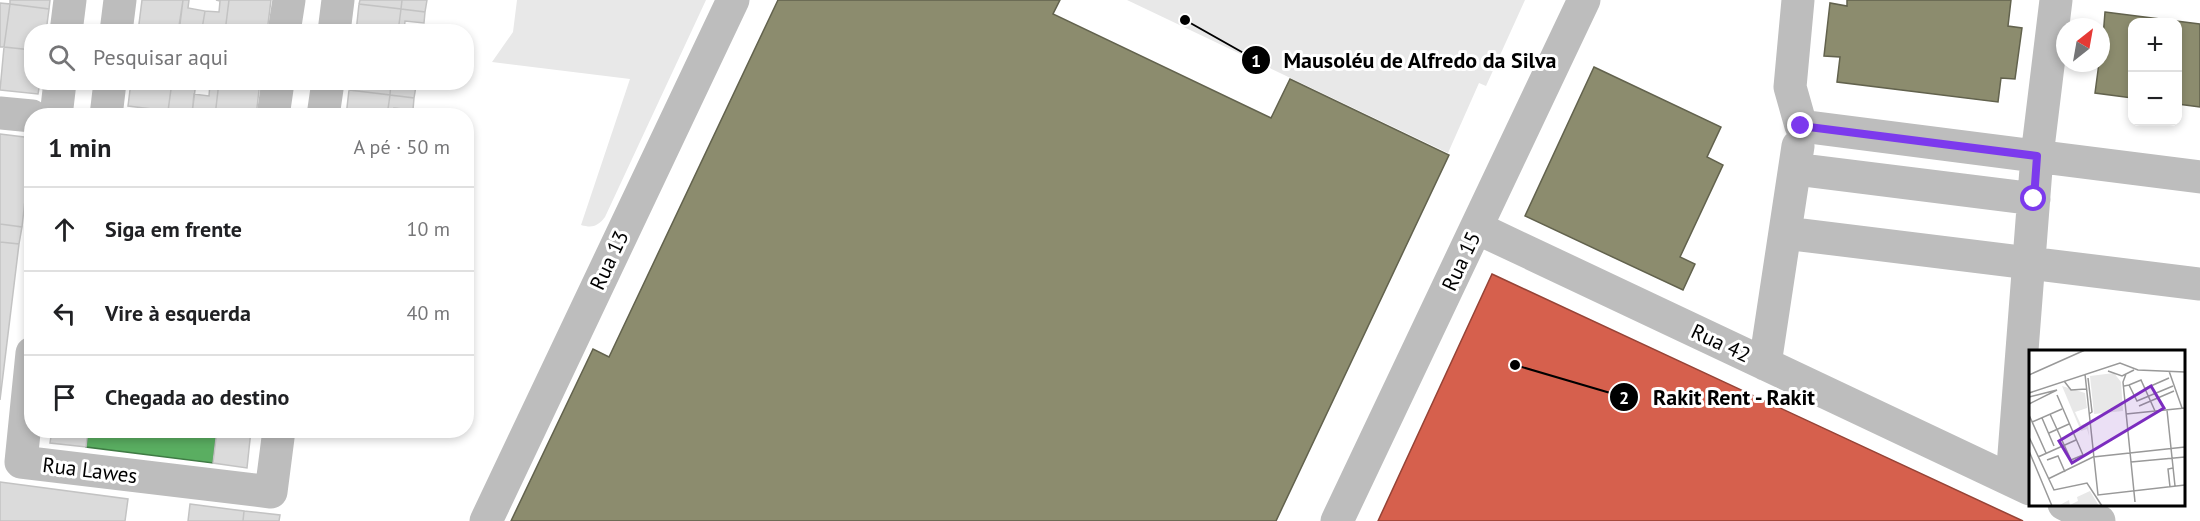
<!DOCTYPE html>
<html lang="pt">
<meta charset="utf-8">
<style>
:root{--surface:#fff;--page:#f6f6f6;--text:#202124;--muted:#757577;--line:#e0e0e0}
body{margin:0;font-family:"PT Sans",sans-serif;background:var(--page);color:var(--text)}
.controls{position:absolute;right:18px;top:18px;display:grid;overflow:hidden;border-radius:12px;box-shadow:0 3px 9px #0003}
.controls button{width:54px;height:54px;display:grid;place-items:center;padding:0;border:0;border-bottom:2px solid var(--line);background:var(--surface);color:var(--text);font:30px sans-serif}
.compass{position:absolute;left:2056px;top:18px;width:54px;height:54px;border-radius:50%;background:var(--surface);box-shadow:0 3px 9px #0003;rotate:31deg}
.stop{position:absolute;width:18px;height:18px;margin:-14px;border:4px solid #7c3aed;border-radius:50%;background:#fff}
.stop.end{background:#7c3aed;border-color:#fff;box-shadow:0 2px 6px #0008}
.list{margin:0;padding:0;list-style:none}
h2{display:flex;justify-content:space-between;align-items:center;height:78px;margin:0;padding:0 24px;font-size:26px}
h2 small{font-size:20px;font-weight:400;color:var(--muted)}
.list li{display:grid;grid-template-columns:39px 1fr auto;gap:18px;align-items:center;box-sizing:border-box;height:84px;padding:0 24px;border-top:2px solid var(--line)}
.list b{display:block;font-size:22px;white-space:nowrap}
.list em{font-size:20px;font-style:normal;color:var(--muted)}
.icon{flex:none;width:33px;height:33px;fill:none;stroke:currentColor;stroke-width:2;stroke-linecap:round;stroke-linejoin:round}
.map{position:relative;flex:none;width:2200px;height:521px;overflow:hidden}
.search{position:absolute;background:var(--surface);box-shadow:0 3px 9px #0003;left:24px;top:24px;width:450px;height:66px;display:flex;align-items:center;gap:15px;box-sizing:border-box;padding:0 21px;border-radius:24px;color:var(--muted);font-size:22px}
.panel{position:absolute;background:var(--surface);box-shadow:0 3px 9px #0003;left:24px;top:108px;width:450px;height:330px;border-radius:24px}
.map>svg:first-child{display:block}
.green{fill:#e8e8e8}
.shops{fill:#d6604d;stroke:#964336;stroke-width:1.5}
.public{fill:#5aae61;stroke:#3f7a44;stroke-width:1.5}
.industry{fill:#8c8c6e;stroke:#62624d;stroke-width:1.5}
.building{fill:#dbdbdb;stroke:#c3c3c3;stroke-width:1.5}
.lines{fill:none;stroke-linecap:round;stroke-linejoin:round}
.minor{stroke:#bdbdbd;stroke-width:33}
.route{stroke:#7c3aed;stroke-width:8}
.labels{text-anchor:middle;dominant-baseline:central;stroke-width:6;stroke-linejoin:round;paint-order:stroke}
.street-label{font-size:21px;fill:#000;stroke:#fff}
.inset-road{fill:none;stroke:#999;stroke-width:1.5}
.view{fill:#7b2cbf;fill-opacity:0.15;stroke:#7b2cbf;stroke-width:3}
.inset-edge{fill:none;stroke:#000;stroke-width:3}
.leader{fill:none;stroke:#000;stroke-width:2}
.callout-dot{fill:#000;stroke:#fff;stroke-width:2}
.mark-label{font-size:18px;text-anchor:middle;font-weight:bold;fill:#fff}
.callout-label{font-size:22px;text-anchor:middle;font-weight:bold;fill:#000;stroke:#fff;stroke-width:6;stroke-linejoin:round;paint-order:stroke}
</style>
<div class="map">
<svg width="2200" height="521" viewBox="0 0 2200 521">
<rect width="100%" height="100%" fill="#fff"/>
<!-- green -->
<path class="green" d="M517 0H706L605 217C597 227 592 228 581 225L630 79 492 62 513 32Z
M1127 0H1525L1486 86 1479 83 1448 153Z"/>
<!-- shops -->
<path class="shops" d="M1492 274 2023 521H1378Z"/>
<!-- public -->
<path class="public" d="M88 430H217L213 463 86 447Z"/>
<!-- industry -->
<path class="industry" d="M778 0H1060L1053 14 1271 118 1290 79 1449 155 1276 521H511L593 349 609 357Z
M1847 0H2011L2008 26 2022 28 2015 79 2001 78 1998 102 1837 82 1840 57 1824 56 1830 3 1847 6Z
M2105 12 2200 24V107L2178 104V22H2132V98L2095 93 2099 63H2101Z
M1594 67 1721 127 1707 157 1723 165 1680 257 1695 264 1683 290 1525 216Z"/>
<!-- building -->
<path class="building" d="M10 0H50L49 9 10 4Z
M142 0H183L179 32H138Z
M183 0H189L188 8 205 11 202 29 179 26Z
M216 0H229L225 32 202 29 205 11 219 12 220 1Z
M229 0H271L267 32H225Z
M360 0H402L401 9 359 4Z
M402 0H427L425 12 401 9Z
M0 3 10 4 4 47H0Z
M10 4 49 9 46 32H32V50L4 47Z
M359 4 401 9 398 32H356Z
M401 9 425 12 424 23 405 21 404 32H398Z
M179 26 202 29V32H179Z
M4 47 32 50V82H40L38 94 0 90Z
M131 82H172L168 111 128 106Z
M172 82H196L192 114 168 111Z
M202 82H219L215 116 192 114 194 94 209 96 210 83Z
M219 82H260L256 116H215Z
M350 82H391L390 95 349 90Z
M391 82 416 86 414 98 390 95Z
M349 90 390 95 387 116H346Z
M390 95 414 98 413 110 394 108V116H387Z
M0 134 32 138 22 227 0 224Z
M0 224 22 227 19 244 0 242Z
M0 242 19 244 0 400Z
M52 430H88L86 447 50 443Z
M217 430H251L247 468 213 463Z
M0 482 128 499 125 521H0Z
M190 504 244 511 243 521H188Z
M244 511 280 515 279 521H243Z"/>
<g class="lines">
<!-- minor -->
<path class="minor" d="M1798 0 1790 87 1801 126 2200 177
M66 32 70 0
M116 32 120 0
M284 32 289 0
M334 32 338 0
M0 113 32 116
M56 116 60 82
M106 116 110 82
M273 116 278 82
M323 116 328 82
M1795 169 2034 199
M1477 228 2030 489
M1785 233 2200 284
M32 353 21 462 271 492 279 430
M1765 364 1798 146
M2012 480 2037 156 2056 0
M2064 504 2099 521
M486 521 733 0
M1337 521 1584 0"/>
</g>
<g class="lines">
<!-- route -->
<path class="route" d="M1801 126 2037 156 2034 199"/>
</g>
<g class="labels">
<!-- street labels -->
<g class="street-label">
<text transform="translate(609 260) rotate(-65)">Rua 13</text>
<text transform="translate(1461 261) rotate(-65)">Rua 15</text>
<text transform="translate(1721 343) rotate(25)">Rua 42</text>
<text transform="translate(90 470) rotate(7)">Rua Lawes</text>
</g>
</g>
<!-- overview -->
<g transform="translate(2029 350)">
<rect width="156" height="156" fill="#fff"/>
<path d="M85 23 92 32 94 61 65 64 61 26ZM33 36 56 43 58 58 46 62 52 75 59 73 60 86 58 79 52 81ZM61 141 70 156H29L40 150 41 155 49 151 48 147Z" fill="#e8e8e8"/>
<path class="inset-road" d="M79 21 93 26 105 20M140 21 153 58M56 24 69 145 156 135M97 24 94 32 106 152M0 25 56 0M59 28 63 62 60 64M35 31 42 40 57 39M100 35 112 30 126 61M95 36 100 35 108 51 144 36M115 39 140 28M0 43 91 13 109 20 156 22M0 47 28 40 0 54M110 56 145 41M138 60 146 136M21 64 42 110 54 105 28 45M97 64 156 58M0 65 17 103M13 68 25 96M3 72 33 59M20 83 40 74M0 87 25 140 58 133 73 156M0 101 23 156M9 107 47 90M18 110 29 106 36 122M102 112 156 107M19 129 64 107 156 97M141 137 139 119 144 118"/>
<path class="view" d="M122 36 135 58 43 113 30 91Z"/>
<rect width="156" height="156" class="inset-edge"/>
</g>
<!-- callouts -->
<path class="leader" d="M1185 20L1256 60M1515 365L1624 397"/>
<g class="callout-dot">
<circle cx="1185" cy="20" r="6"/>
<circle cx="1515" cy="365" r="6"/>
<circle cx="1256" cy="60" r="15"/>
<circle cx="1624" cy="397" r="15"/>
</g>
<g class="mark-label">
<text x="1256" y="67">1</text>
<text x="1624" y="404">2</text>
</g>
<g class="callout-label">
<text x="1420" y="68">Mausoléu de Alfredo da Silva</text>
<text x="1734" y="405">Rakit Rent - Rakit</text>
</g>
</svg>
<div class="controls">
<button>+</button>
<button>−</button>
</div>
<svg class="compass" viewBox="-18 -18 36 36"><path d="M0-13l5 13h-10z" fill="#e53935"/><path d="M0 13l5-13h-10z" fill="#757577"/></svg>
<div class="stop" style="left:2034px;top:199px"></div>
<div class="stop end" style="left:1801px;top:126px"></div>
<div class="search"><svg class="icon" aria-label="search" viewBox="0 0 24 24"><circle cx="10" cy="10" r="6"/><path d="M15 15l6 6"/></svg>Pesquisar aqui</div>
<section class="panel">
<h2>1 min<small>A pé · 50 m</small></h2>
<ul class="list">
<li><svg class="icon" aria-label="ahead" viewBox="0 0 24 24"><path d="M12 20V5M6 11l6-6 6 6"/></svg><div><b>Siga em frente</b></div><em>10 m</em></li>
<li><svg class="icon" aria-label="left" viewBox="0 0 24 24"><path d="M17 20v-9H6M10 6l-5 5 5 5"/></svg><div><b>Vire à esquerda</b></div><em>40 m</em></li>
<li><svg class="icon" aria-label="arrive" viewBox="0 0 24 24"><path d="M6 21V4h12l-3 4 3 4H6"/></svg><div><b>Chegada ao destino</b></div></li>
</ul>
</section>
</div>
